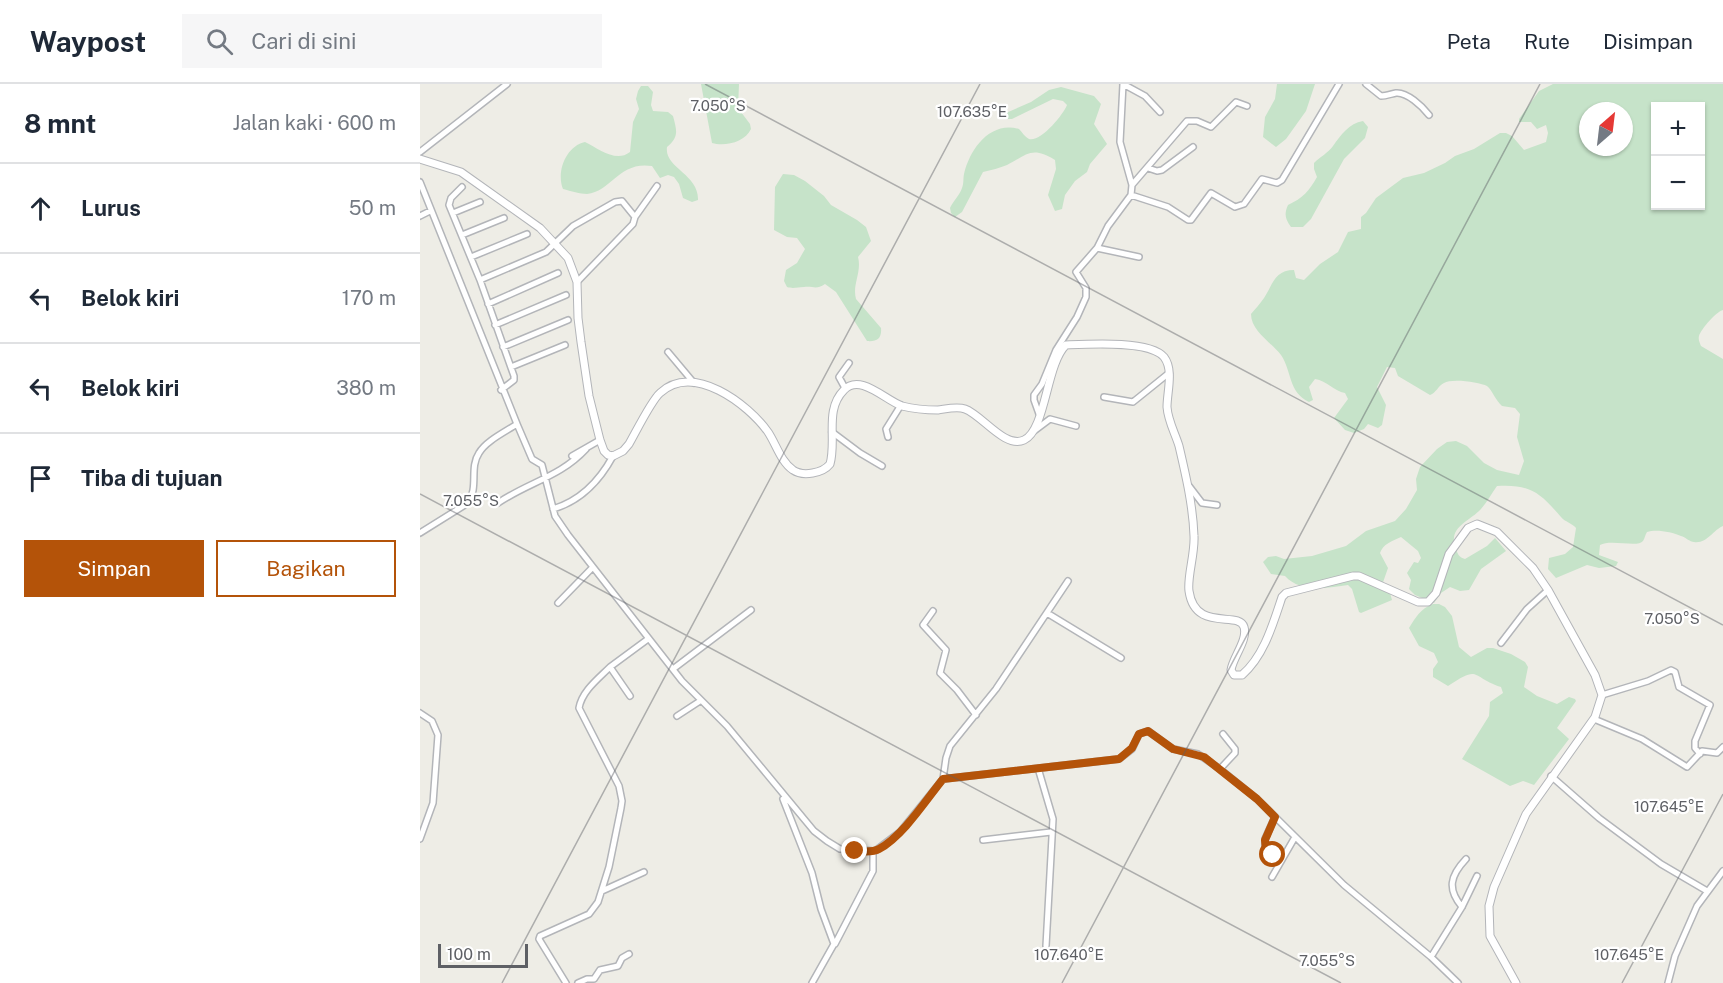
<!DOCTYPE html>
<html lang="id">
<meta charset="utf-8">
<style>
:root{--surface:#fff;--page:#f6f6f7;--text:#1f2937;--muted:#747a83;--line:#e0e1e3;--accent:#b45309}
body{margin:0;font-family:"Public Sans",sans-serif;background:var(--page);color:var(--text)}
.controls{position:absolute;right:18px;top:18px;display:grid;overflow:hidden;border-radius:0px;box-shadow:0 2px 4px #0004}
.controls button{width:54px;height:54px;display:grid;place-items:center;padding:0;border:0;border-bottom:2px solid var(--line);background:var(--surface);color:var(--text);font:30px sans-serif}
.compass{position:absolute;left:1159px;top:18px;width:54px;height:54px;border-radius:50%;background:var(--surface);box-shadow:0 2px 4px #0004;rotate:28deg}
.scale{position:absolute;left:18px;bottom:15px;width:90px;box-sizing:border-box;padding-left:6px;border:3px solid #5e6065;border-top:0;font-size:16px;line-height:21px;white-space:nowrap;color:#5e6065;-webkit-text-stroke:4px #fff;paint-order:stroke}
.stop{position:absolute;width:18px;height:18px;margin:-14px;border:4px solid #b45309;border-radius:50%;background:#fff}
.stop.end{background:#b45309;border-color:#fff;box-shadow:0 2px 6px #0008}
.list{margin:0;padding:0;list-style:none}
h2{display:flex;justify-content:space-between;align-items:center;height:78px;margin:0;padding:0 24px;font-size:26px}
h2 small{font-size:20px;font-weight:400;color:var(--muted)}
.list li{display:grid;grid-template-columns:39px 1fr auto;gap:18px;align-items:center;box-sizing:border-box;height:90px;padding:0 24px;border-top:2px solid var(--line)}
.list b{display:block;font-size:22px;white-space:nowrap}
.list em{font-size:20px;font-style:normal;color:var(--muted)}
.actions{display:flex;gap:12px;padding:18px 24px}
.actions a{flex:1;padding:14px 0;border:2px solid var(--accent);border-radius:0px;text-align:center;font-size:21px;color:var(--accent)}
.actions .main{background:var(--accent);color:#fff}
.icon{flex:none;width:33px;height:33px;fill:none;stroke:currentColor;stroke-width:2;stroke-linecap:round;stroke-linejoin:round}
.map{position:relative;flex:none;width:1303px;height:899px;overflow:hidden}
header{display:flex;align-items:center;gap:36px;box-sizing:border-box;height:84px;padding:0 30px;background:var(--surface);border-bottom:2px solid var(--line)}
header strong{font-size:28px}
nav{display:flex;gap:33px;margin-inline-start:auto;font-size:21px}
.search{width:420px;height:54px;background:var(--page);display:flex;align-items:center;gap:15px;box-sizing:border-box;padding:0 21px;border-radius:0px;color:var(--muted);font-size:22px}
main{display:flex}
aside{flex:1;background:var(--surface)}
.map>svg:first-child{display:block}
.green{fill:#c6e3c9;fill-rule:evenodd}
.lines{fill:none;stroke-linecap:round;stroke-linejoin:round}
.minor-casing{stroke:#b3b5b9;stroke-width:8}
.tertiary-casing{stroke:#b3b5b9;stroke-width:9}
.minor{stroke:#fff;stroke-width:5}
.tertiary{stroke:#fff;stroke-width:7}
.route{stroke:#b45309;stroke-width:8}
.ticks{fill:none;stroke:#5e6065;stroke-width:1.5;stroke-opacity:0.45}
.ticks-label{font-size:15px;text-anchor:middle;fill:#5e6065;stroke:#fff;stroke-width:4.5;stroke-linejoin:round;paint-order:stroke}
</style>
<header>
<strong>Waypost</strong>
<div class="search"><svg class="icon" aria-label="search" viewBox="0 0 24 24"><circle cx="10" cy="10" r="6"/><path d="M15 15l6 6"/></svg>Cari di sini</div>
<nav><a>Peta</a><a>Rute</a><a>Disimpan</a></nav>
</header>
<main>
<aside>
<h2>8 mnt<small>Jalan kaki · 600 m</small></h2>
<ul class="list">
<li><svg class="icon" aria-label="ahead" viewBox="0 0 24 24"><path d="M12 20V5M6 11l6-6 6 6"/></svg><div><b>Lurus</b></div><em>50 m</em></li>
<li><svg class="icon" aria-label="left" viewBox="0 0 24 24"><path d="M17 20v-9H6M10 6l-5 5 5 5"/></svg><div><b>Belok kiri</b></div><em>170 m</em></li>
<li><svg class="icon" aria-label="left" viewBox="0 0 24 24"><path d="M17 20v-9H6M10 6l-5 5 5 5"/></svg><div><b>Belok kiri</b></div><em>380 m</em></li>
<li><svg class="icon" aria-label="arrive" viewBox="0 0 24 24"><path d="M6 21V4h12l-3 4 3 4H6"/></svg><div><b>Tiba di tujuan</b></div></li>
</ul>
<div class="actions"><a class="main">Simpan</a><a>Bagikan</a></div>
</aside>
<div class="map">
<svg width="1303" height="899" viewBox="0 0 1303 899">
<rect width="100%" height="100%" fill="#eeede6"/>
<!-- green -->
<path class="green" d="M281 0H319L318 24 330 40 331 45C325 58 305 63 292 59Z
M857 0H895L886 27 866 55 856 63 843 53 845 33 855 15Z
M1133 0H1303V226C1297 227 1281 245 1279 252 1278 256 1280 259 1281 262L1303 275V442C1293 446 1287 460 1274 458 1270 458 1265 453 1261 452 1252 448 1236 445 1227 448 1225 451 1225 454 1223 457 1218 464 1191 455 1180 461L1179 471 1198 478 1196 482 1179 484 1167 481 1136 494 1128 485 1129 474 1145 470 1153 463 1156 444C1152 439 1145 438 1141 433 1120 409 1111 400 1077 402 1072 409 1067 418 1061 425 1049 438 1027 443 1036 465 1038 471 1039 473 1045 475L1067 462 1075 454 1086 467 1061 485 1049 506 1040 507 1030 503 1021 509 1014 519 995 511 989 505 991 496 987 489 994 478 998 479 1001 474 998 467 981 453C972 457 963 460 960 469L968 484 961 504 970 509 972 516 941 529 939 528 932 505 928 501C908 504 880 509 865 492L851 490 843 478 848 473 856 472 864 475 892 472 926 462 946 447 975 437 986 425 997 406 996 395 1000 383 1017 365 1027 358 1036 357 1047 362 1064 379 1077 386 1099 391 1104 377 1097 353 1100 330 1095 324 1082 322C1076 317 1072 306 1067 302 1060 298 1031 294 1024 299 1018 302 1016 309 1010 311L978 292 975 284 967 283 957 303 966 321 962 341 958 344 948 340 944 345 934 349 925 346 914 334 928 315 925 309C914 307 907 297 895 295L889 303 893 316 889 318C868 308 872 287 861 271 851 258 831 247 831 230 835 225 840 220 844 214 853 200 855 186 874 186L876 194 884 196 900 180 918 168 928 148 941 145V133L946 129 956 114 983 94 1004 89 1025 79 1035 72 1054 65 1080 49H1086L1092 52 1104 66 1126 58 1128 49 1126 41 1117 45 1111 38H1099V35L1119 7ZM1236 22H1280V122H1236ZM1168 27H1204V63H1168Z
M221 2H228L233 8 231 21 233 27 248 28 253 32C257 47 259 53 247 63 244 84 279 90 278 116L272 118 263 114 259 100 254 93 248 91 240 94 232 82C199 77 192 107 167 110 160 110 151 107 143 105 136 88 146 62 165 58 179 65 196 79 210 68L213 38 219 25 216 15 218 7Z
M641 3 674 12 681 20 674 40 687 60 670 80 667 88 655 97 645 111 642 125 635 127 628 111 636 85 635 76C612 62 608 70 587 81 580 84 571 86 563 88L542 128 535 133 531 129 530 124C533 117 540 111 542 104 544 99 543 95 544 90 550 65 570 37 599 45 602 48 605 53 609 55 621 58 643 31 647 21L643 17 633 15 592 35H587L586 29 611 18 629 6Z
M943 37 948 43 945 54 924 75 891 135 883 143H871C865 135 864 130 868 121 883 114 889 107 897 93L894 85V79C900 73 908 69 913 62 921 51 929 39 943 37Z
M363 90 374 91 385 97 404 112 411 121 437 136 446 143 451 157 438 173C442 188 432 201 436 215L461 244C462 254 457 258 447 257L416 208 405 200C396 206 394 202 384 203 377 203 374 205 367 203L364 197 366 186 377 179 385 165 377 154 367 153 354 146 355 103Z
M1013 520H1019L1025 523 1032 532 1039 563 1051 573 1067 564H1073L1091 570 1105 578 1108 583 1104 603 1117 612 1137 620 1149 613 1155 615 1156 617 1137 644 1149 655 1114 701 1103 697 1090 702 1042 675 1069 632 1070 618 1083 609 1081 603C1050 593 1061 580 1028 602L1013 593V585L1018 578 1014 569 999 562 989 544C996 533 1000 525 1013 520Z"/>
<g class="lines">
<defs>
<path id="minor" d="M703 0 725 12 740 28
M946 0 961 12C966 12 971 10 976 9 987 8 1002 22 1009 31
M0 68 87 0
M728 84 737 87 742 86 773 63
M0 98 97 340C85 348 66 357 59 369 49 384 59 403 48 419L0 449
M712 101 767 37H777L791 43 816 18 827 22
M42 103 31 114 29 121 60 196 94 292V296L81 306
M711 111 748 123 768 136H771L791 109 815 123 824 120 842 95 857 99 862 96 919 0
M33 129 60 118
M0 132 10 127
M215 133 237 102
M42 151 84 134
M677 164 688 142 711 111 712 101 700 58 703 0
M51 173 107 150
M60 196 126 168 153 142 195 118 202 117 215 133 213 140 157 198
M68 220 138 189
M75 241 146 211
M83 263 148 236
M248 268 274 299
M91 283 145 261
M425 304 419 293 429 279
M684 313 713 318 749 289
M619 330 614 316V311L622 300 636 266 657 233 666 213V204L656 188 677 164 719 173
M97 340 112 375 122 381 135 432 148 451 262 597 307 642 394 747 407 757 420 765 455 767 480 748 523 695 699 675 712 665 719 650 728 647 753 665 778 670 800 685 837 715 924 801 1011 873 1038 899
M614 347 630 335 656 342
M412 348 440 369 462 382
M468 353 466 345 481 321
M152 372 180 356
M769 402 782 419 797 421
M78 419C109 398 140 393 166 365
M133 425C160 417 180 396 193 372
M138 519 173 483
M513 527 503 541 526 566 520 589 537 606 556 631
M627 529 701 574
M1081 559 1107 525 1128 506
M253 585 331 526
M1182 611 1228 597 1251 586 1255 588 1259 603 1290 621 1275 657V664L1280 670
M210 612 190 583 228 555
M0 629 12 637 18 651 13 719 0 755
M257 632 280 617
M1174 635 1222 655 1267 683 1282 667 1297 669 1303 663
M618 684 633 735 626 862
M800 685 815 669V665L803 650
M1131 692 1179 734 1241 780 1287 807
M523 695 526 674 530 662 576 605 648 497
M363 715 392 789 401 825 414 860 392 899
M855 733 845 755V765L853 771 857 782
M563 756 631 748
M852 793 875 753
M182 807 224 788
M1042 823C1027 805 1030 792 1046 775
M415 860 453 787V767
M1011 873 1042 823 1057 792
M146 899 119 855 120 852 169 830 178 818 189 783 201 724 202 717 199 702 159 624C162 607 178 595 190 583
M158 899 167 895H174L180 886 198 882 202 874 209 870
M1248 899 1255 872 1277 822 1303 787"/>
<path id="tertiary" d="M0 75 41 88 120 144 148 174 157 198 158 234 161 258 169 312 180 356 184 367 188 371 193 372 203 367 209 360C216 348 231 317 240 309 273 278 328 320 348 348 356 360 361 378 373 386 383 393 403 389 410 380 417 356 404 326 424 306 440 289 465 316 482 322 494 325 505 326 518 326 526 325 537 322 545 325 562 331 585 365 604 356 626 346 626 280 646 261 668 260 730 256 744 273 754 286 747 308 747 323 748 337 755 349 759 362 766 392 773 422 774 452 775 470 767 493 769 507 775 549 819 526 824 543 828 556 813 573 811 586L814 591H822C844 572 853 540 862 513L866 509 933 492H939L998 518H1008L1016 509 1029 470 1048 444 1057 440 1077 448 1113 484 1128 506 1175 591 1182 611 1175 633 1106 730 1074 803 1069 822 1070 852 1096 899"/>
</defs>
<!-- minor casing -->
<use href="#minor" class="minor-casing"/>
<!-- tertiary casing -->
<use href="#tertiary" class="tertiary-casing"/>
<!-- minor -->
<use href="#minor" class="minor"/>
<!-- tertiary -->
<use href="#tertiary" class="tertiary"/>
</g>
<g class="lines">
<!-- route -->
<path class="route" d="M435 767C443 767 452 769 459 765 483 752 506 716 523 695L699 675 712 664 719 650 728 647 753 665 784 673 837 715 855 733 845 756 846 766 853 771"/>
</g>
<!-- ticks -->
<path class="ticks" d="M285 0 1303 541M0 410 921 899M82 899 560 0M642 899 1120 0M1202 899 1303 710"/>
<g class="ticks-label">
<text x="298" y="27">7.050°S</text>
<text x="552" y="33">107.635°E</text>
<text x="51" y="422">7.055°S</text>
<text x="1252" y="540">7.050°S</text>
<text x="1249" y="728">107.645°E</text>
<text x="649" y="876">107.640°E</text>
<text x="1209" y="876">107.645°E</text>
<text x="907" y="882">7.055°S</text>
</g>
</svg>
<div class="controls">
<button>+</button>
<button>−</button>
</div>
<svg class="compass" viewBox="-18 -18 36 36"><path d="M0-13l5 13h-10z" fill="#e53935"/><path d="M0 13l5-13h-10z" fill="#747a83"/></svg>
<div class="scale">100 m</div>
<div class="stop" style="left:853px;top:771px"></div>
<div class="stop end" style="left:435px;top:767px"></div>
</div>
</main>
